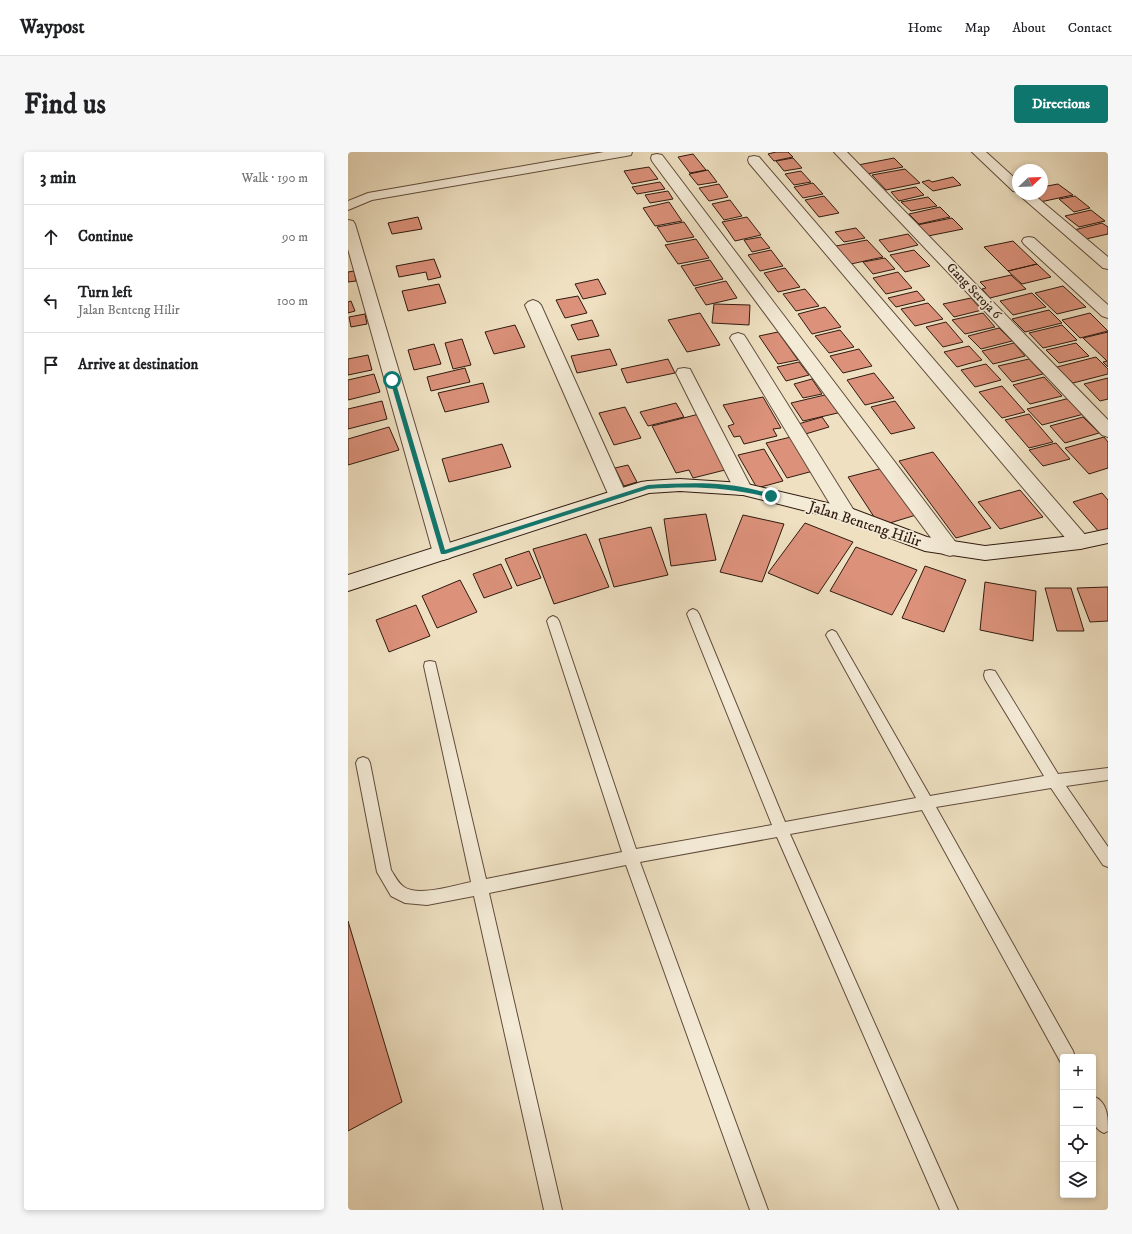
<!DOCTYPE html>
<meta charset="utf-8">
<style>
:root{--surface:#fff;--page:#f6f6f6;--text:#202124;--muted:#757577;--line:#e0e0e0;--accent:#0f766e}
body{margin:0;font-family:"IM FELL DW Pica",serif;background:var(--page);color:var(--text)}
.controls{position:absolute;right:12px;bottom:12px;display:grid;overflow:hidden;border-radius:4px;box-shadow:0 2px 6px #0003}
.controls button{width:36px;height:36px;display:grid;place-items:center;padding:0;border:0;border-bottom:1px solid var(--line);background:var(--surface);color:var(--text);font:20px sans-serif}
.compass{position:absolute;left:664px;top:12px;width:36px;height:36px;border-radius:50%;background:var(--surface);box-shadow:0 2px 6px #0003;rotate:67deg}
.stop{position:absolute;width:12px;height:12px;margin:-9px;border:3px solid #0f766e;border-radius:50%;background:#fff}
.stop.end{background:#0f766e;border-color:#fff;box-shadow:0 1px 4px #0008}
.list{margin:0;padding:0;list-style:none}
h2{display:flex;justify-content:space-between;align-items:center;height:52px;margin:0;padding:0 16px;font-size:17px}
h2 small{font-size:13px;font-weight:400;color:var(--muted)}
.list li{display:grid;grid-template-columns:26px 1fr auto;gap:12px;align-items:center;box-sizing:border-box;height:64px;padding:0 16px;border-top:1px solid var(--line)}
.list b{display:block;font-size:15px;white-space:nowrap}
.list p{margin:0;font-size:13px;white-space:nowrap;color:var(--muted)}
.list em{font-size:13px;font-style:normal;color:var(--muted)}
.icon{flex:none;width:22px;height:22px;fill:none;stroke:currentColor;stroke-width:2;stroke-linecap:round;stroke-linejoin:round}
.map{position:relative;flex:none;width:760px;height:1058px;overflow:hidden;border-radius:4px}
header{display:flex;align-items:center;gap:24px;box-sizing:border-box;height:56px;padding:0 20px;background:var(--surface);border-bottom:1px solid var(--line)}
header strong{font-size:19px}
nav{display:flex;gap:22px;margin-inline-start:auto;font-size:14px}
.intro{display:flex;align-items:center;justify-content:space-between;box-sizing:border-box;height:96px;padding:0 24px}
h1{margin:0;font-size:28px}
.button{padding:10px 18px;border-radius:4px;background:var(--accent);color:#fff;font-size:14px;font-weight:700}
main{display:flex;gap:24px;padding:0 24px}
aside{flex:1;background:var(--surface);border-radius:4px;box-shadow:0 2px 6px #0003}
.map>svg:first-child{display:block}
.building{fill:#db917a;stroke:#301a0f}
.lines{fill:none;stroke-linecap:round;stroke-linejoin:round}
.lane-casing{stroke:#604c3c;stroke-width:2}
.street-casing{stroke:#604c3c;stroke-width:2}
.secondary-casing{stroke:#301a0f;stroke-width:2}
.lane{fill:#f4ebd7;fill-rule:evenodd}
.street{fill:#f4ebd7;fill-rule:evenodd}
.secondary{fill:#f4ebd7;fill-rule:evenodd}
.route{fill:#0f766e}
.labels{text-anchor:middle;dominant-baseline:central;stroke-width:3.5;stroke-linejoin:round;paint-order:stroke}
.far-street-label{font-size:13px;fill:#301a0f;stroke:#f4ebd7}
.street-label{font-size:15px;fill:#301a0f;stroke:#f4ebd7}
</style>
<header>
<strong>Waypost</strong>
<nav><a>Home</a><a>Map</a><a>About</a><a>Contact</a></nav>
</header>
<div class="intro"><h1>Find us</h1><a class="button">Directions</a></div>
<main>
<aside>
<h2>3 min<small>Walk · 190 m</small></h2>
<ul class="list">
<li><svg class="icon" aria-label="ahead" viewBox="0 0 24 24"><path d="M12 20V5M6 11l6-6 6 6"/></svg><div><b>Continue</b></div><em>90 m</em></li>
<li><svg class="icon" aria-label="left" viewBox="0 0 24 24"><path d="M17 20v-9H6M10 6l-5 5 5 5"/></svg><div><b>Turn left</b><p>Jalan Benteng Hilir</p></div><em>100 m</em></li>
<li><svg class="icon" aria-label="arrive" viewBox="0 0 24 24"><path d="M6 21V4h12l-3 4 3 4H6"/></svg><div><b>Arrive at destination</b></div></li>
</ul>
</aside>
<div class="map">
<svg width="760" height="1058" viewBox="0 0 760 1058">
<rect width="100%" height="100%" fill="#eee0c1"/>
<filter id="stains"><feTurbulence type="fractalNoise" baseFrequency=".005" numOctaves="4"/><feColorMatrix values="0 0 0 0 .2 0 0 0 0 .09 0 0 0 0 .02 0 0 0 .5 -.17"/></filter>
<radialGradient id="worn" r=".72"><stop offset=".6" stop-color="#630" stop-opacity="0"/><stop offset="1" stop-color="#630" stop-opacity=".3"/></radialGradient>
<!-- building -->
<path class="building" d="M428 0H440L445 5 426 9 420 2Z
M345 2 358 18 342 21 330 5Z
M445 6 454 16 436 19 428 9Z
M546 6 555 15 519 22 510 13Z
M301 15 310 27 284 32 276 19Z
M557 17 572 31 538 38 524 23Z
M360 18 369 30 350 33 341 22Z
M453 19 463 30 446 33 437 22Z
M605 25 613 33 585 39 574 30 581 28 584 30Z
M312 30 317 37 289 42 284 35Z
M465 31 475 42 455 46 446 35Z
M371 32 380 45 361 49 351 36Z
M710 32 725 43 692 50 682 42H694V35Z
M568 35 576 43 551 49 543 40Z
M320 39 325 47 302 51 297 43Z
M476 44 491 61 471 65 457 48Z
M727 44 742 56 726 60 711 47Z
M580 45 589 54 563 59 553 50Z
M382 48 394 64 376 68 364 52Z
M321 50 334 69 307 74 295 56Z
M592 55 602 65 571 72 561 62Z
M743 58 757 69 731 75 717 64Z
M70 65 74 77 44 82 40 71Z
M399 65 413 83 387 89 374 70Z
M604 66 615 77 580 84 569 73Z
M336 70 346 85 319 90 309 75Z
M754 71 760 75V82L738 87 726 78Z
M508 76 517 86 496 90 487 80Z
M560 82 570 93 541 100 531 88Z
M413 85 422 96 404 100 396 88Z
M348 87 361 106 330 112 317 93Z
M519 88 535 105 503 112 488 94Z
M665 89 689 112 660 119 636 95Z
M423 98 435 114 412 119 400 103Z
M566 98 582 114 557 120 542 103Z
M537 106 547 117 525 122 515 110Z
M86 107 93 125 80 128 78 120 51 125 48 114Z
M362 108 375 127 346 134 333 114Z
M689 112 703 125 674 132 660 119Z
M437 116 452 135 430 140 416 121Z
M6 119 8 129 0 130V120Z
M550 120 564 136 538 142 525 126Z
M663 123 678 137 642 146 634 137 638 136 632 130Z
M250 127 258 142 235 147 227 132Z
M378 129 389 146 358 153 347 136Z
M91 132 98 151 60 159 54 139Z
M715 134 738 155 709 162 687 141Z
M457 137 471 154 448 159 435 142Z
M569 139 577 148 548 155 540 146Z
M684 141 698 155 665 163 652 149Z
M230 144 239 161 217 166 208 148Z
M623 146 634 158 606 165 595 152Z
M3 149 7 159 0 161V150Z
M580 151 595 167 567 174 553 157Z
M366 152 402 153 401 173 364 171Z
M477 155 493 175 464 182 450 162Z
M701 158 714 171 677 180 664 167Z
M352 161 372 193 339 200 320 168Z
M635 161 647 175 617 182 604 168Z
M742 161 760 179 732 186 714 168Z
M17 162 19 172 3 175 1 165Z
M244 168 251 184 230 188 223 173Z
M598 170 615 190 595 195 578 175Z
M167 173 177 195 146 202 137 180Z
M714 173 729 188 695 196 681 181Z
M651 176 664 189 633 197 620 184Z
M492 178 506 195 481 201 467 184Z
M430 180 450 208 430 212 411 184Z
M760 180V215L755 210 759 209 735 186Z
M114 187 123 213 105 217 97 191Z
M666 191 677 204 645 212 634 199Z
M728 191 741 204 711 211 698 198Z
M86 192 93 212 66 218 60 198Z
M621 194 634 208 609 215 596 200Z
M262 197 269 213 229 221 223 204Z
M511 197 524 214 495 221 482 204Z
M20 203 24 218 0 223V207Z
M748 205 760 217V222L725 231 709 215Z
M320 207 327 221 279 231 273 217Z
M681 207 695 222 664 230 650 214Z
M451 210 461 223 438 229 429 215Z
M638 212 653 228 627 235 613 218Z
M117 216 122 230 83 239 79 225Z
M526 221 546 246 517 253 499 228Z
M26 222 32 240 0 248V228Z
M696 225 714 244 682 252 665 233Z
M760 226V247L752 249 736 232Z
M464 227 474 242 455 246 446 232Z
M135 231 141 250 97 260 90 241Z
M654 234 677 260 654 266 631 240Z
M481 242 494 260 455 269 443 251Z
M415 245 433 276 425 277 429 284 396 292 392 284 386 285 380 274 386 272 375 253Z
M722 246 736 262 694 273 679 257Z
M34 249 39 267 0 277V257Z
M547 249 567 276 543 282 523 255Z
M328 251 336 265 300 274 292 260Z
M277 255 293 286 266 293 251 261Z
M351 262 381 317 345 326 341 318 328 321 304 274Z
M681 262 705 290 681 296 657 268Z
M474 265 481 275 454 283 447 273Z
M735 265 751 281 717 291 702 274Z
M41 275 51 298 0 313V287Z
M447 284 469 318 439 326 418 291Z
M756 285 760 290V316L741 322 717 296Z
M708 291 722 307 695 314 681 298Z
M154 292 163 315 101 330 94 307Z
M416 297 435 329 409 336 390 303Z
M585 300 643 376 608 386 551 309Z
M280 313 289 330 276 334 267 316Z
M535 316 568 363 532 374 500 325Z
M672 338 695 365 652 377 630 350Z
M754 341 760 348V377L751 380 725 350Z
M358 362 368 408 323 414 316 367Z
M395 363 436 372 414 430 372 420Z
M457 371 505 390 470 442 420 421Z
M303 375 320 423 266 435 251 387Z
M238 382 261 435 206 452 185 397Z
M508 395 569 418 544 463 482 439Z
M181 399 193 426 169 434 157 407Z
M153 412 164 436 136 446 125 422Z
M577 414 618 428 596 480 554 466Z
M112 428 129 460 89 476 74 444Z
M637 430 688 439 685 489 632 478Z
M760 435V469L742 470 729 436Z
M697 436H723L736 479H709Z
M68 453 82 484 41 500 28 468Z
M0 769 54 950 0 979Z"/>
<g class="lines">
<defs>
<path id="lane" d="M345 457 349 459 351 462 437 670 568 646 478 483 480 480 484 478 488 480 582 644 696 624 637 527 636 523 637 519 642 518 647 519 710 622 760 616V628L718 634 760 695V715L755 713 703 636 588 655 725 899 727 905H715V912L713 911 574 658 442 682 610 1058H592L429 685 292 710 420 1058H402L278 713 141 741 214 1058H196L126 744 79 753 57 751 43 744 29 720 8 611 10 607 15 605 20 607 22 611 43 718C47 724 50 731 56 735 71 745 107 733 123 730L76 514 77 510 82 509 87 510 88 514 138 727 274 700 199 469 201 466 205 464 209 466 211 469 288 697 424 673 339 462 341 459Z
M745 944C760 950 760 965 760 979L756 981C741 975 745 958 745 944Z"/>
<path id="street" d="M256 0H284L283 3 278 4 24 48 0 58V49L20 41Z
M486 0H499L760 268V285L754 283Z
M624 0H638L670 29V40L665 39Z
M309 2 314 3 609 392 612 397 609 402 602 404 595 402 304 9 303 6 304 3Z
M406 4 411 5 739 385 742 390 739 395 732 397 725 395 401 11 400 8 401 5Z
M670 42H685L760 105V117L755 116Z
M0 68 5 69 7 72 105 401 102 406 95 408 88 406 85 401 0 97Z
M681 85 686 86 760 153V166L754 164 676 92 674 89 676 86Z
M185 148 190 150 193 153 279 344 277 349 270 351 263 349 261 344 177 153 180 150Z
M390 181 396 183 398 186 505 357 508 362 505 367 498 369 491 367 382 186 384 183Z
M336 216 342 217 344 221 404 337 402 342 395 343 388 342 386 337 328 221 330 217Z"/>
<path id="secondary" d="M332 327 395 331 505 357 579 385 637 394 732 383 760 377V391L732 397 637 408 577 399 494 368 395 343 332 339 301 341 0 439V423L293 330 300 329Z"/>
</defs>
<!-- lane casing -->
<use href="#lane" class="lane-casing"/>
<!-- street casing -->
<use href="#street" class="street-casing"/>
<!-- secondary casing -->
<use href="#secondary" class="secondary-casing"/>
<!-- lane -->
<use href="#lane" class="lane"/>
<!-- street -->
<use href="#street" class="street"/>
<!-- secondary -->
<use href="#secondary" class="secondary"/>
</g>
<!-- route -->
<path class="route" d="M44 226 47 228 97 398 300 333C336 331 373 329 408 338 414 340 422 340 426 344L423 346C380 335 344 334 300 337L97 402H93L42 228Z"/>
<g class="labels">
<!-- far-street labels -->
<g class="far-street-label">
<text transform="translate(626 139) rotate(46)">Gang Seroja 6</text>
</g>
<!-- street labels -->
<g class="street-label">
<text transform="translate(517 372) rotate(18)">Jalan Benteng Hilir</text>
</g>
</g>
<rect width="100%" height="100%" filter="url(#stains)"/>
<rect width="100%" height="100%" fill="url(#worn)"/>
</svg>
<div class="controls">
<button>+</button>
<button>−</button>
<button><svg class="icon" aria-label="locate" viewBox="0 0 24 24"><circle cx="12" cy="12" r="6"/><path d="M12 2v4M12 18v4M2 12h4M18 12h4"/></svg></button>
<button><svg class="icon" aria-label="layers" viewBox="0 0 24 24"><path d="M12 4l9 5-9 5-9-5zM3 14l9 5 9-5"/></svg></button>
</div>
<svg class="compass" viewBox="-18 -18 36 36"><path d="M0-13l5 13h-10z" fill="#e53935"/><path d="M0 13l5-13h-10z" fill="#757577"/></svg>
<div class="stop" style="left:44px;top:228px"></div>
<div class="stop end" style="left:423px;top:344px"></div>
</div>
</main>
